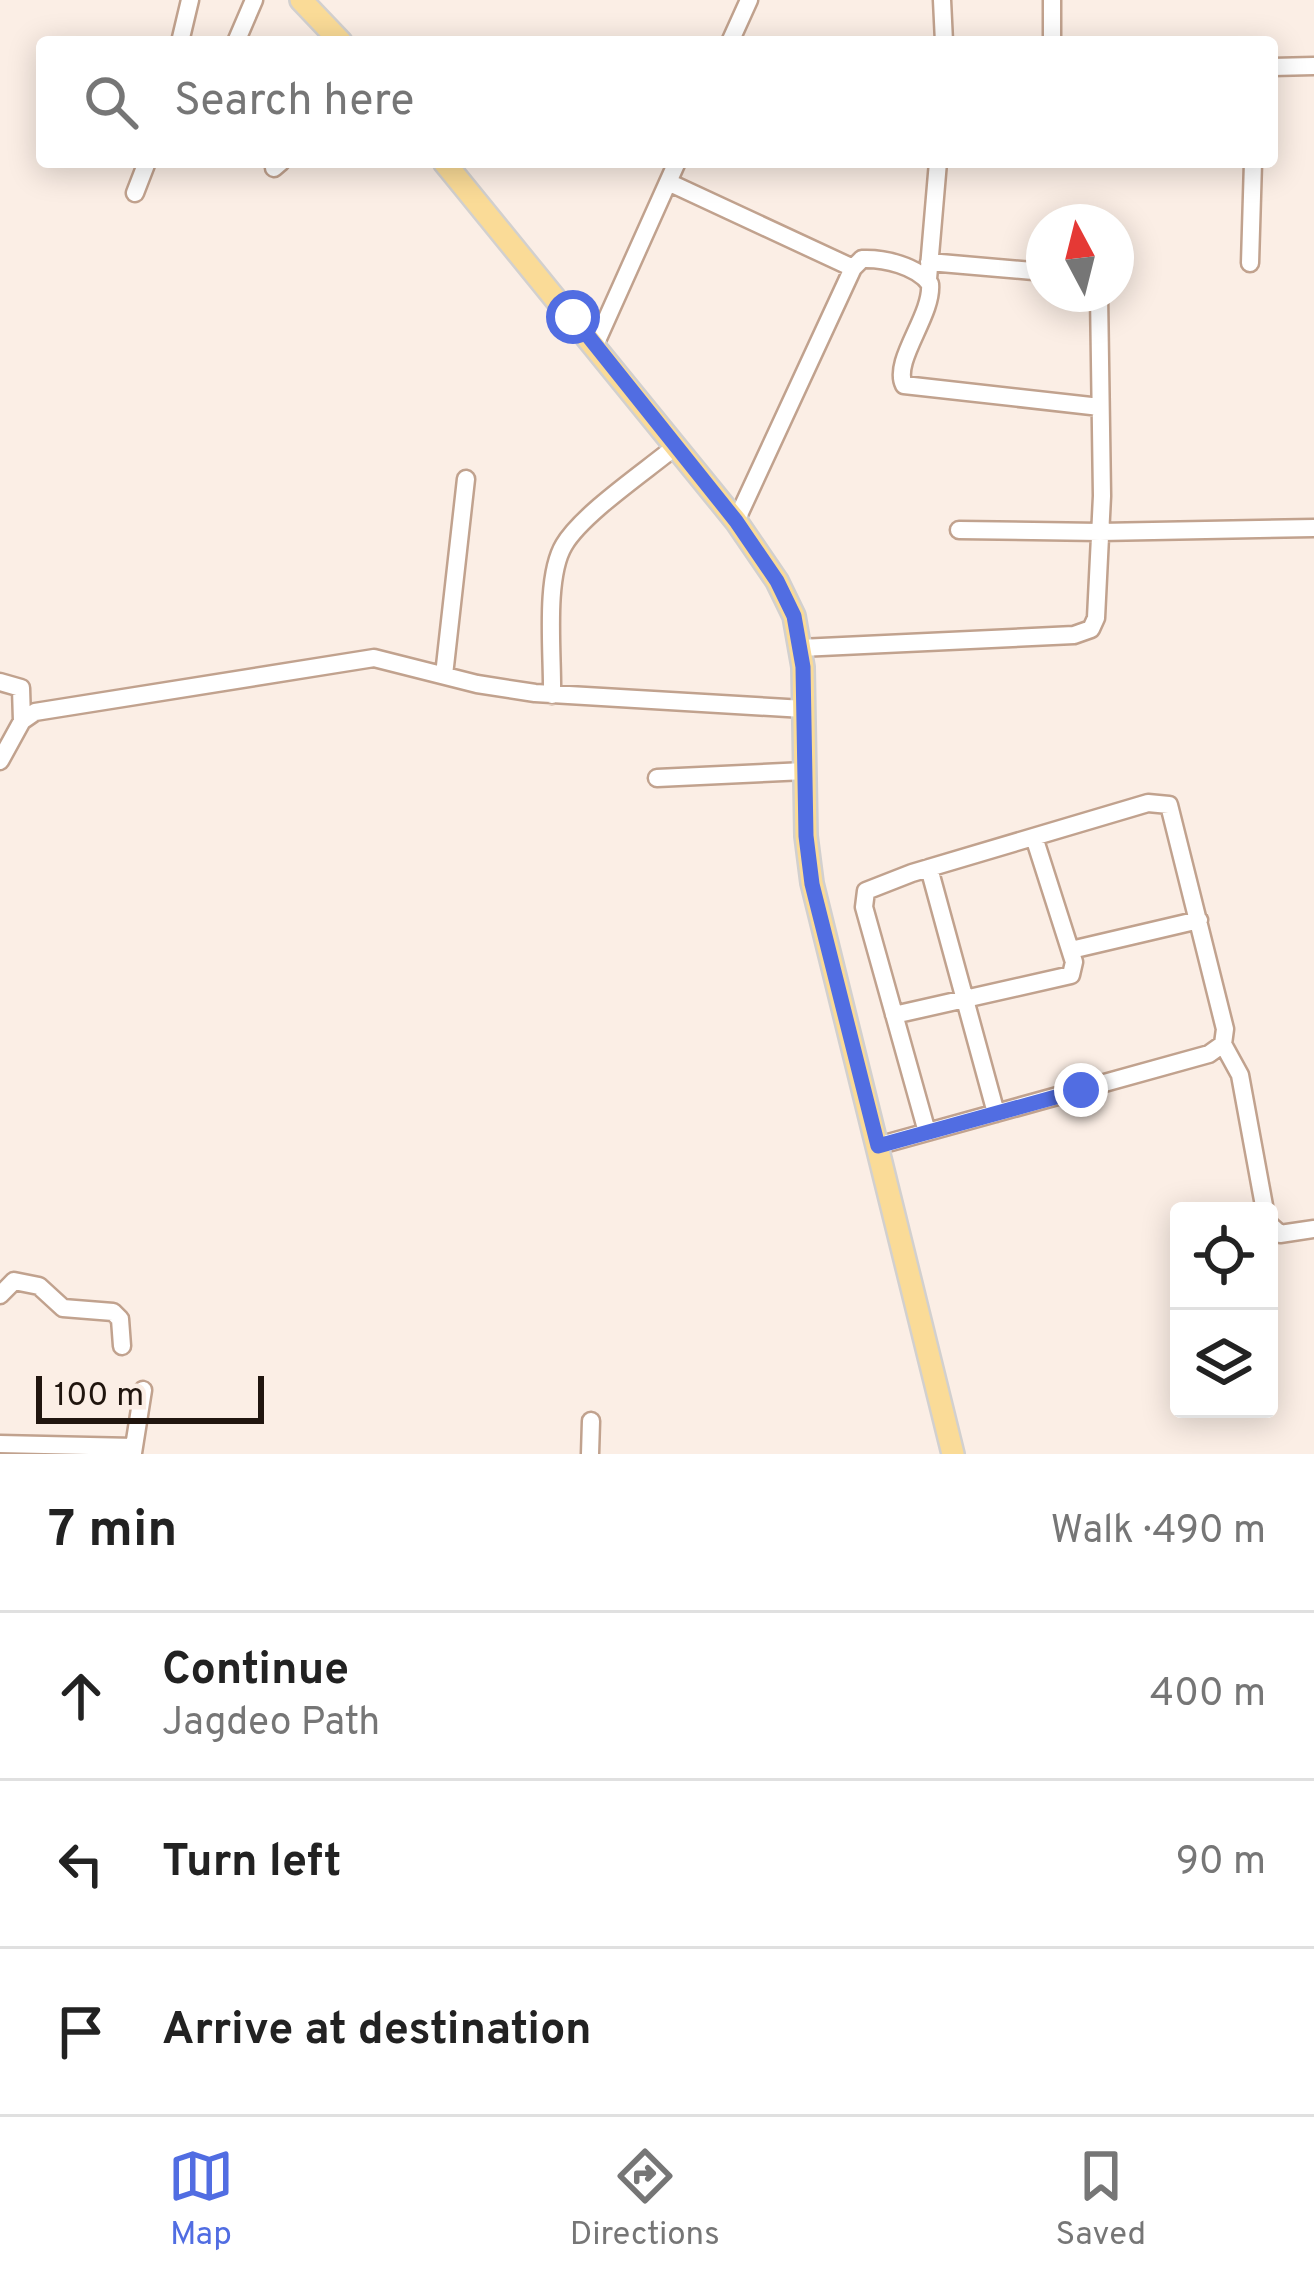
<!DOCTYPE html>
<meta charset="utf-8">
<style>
:root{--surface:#fff;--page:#f6f6f6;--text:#222;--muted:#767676;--line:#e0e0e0;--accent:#516de2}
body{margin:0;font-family:Overpass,sans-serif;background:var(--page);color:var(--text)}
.controls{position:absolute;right:36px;bottom:36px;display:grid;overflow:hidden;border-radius:12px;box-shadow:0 6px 30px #0003}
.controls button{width:108px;height:108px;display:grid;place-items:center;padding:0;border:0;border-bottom:3px solid var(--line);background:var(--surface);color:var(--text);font:60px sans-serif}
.compass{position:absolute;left:1026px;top:204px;width:108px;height:108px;border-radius:50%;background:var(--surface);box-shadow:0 6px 30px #0003;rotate:353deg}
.scale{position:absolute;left:36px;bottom:30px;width:228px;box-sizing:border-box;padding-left:12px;border:6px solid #20150e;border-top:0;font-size:33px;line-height:42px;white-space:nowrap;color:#20150e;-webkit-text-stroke:9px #fbeee5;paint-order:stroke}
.stop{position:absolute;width:36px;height:36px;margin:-27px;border:9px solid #516de2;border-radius:50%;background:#fff}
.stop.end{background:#516de2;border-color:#fff;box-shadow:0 3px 12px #0008}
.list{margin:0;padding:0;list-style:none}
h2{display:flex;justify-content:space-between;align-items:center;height:156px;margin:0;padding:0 48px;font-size:51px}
h2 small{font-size:39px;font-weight:400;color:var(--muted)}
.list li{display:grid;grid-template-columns:78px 1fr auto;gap:36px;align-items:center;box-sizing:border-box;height:168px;padding:0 48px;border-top:3px solid var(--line)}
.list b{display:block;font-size:45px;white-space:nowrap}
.list p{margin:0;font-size:39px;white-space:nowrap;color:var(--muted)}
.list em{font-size:39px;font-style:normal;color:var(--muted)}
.icon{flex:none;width:66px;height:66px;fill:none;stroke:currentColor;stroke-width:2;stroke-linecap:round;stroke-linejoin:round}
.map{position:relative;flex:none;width:1314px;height:1454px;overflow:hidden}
.search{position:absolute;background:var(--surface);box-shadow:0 6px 30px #0003;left:36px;right:36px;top:36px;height:132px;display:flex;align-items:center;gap:30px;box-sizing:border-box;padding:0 42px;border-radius:12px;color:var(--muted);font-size:45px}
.sheet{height:660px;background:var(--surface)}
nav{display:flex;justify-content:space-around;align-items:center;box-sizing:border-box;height:168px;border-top:3px solid var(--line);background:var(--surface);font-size:33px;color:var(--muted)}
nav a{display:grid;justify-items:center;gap:6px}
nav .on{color:var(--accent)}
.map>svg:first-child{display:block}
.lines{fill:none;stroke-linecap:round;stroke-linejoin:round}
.minor-casing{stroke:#c1a28e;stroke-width:21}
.major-casing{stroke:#d2d0cf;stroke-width:26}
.minor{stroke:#fff;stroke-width:16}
.major{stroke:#fadb97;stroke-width:21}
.route{stroke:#516de2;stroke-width:15}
</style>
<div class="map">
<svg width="1314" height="1454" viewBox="0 0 1314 1454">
<rect width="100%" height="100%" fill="#fbeee5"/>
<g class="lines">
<defs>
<path id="minor" d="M942 0 944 42
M1052 0V42
M180 42 190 0
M236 42 254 0
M730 42 749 0
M1272 67 1314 66
M274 168 281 162
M668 182 853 268
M135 193 147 162
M929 262 1044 272
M1250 263 1253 162
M928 279 938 162
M595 345 677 162
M736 521 853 268 862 259C884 258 917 266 930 284 933 315 892 361 904 385L1100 407
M959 530 1100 532 1314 528
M800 648 1074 635 1091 629 1096 618 1102 496 1099 294
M444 675 466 479
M0 682 21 688 22 721
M552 695C553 656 544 578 564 545 582 514 646 471 676 446
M0 761 22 721 35 712 374 658 477 684 535 693 804 709
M657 778 805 771
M929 868 996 1113
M1071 950 1199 920
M894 1015 1071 975 1074 962 1034 837
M1223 1044 1240 1075 1265 1211
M877 1146 1209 1054 1223 1044 1225 1029 1169 805 1148 803 912 873 866 891 864 907 927 1132
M1269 1224 1280 1234 1314 1229
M0 1295 14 1281 39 1286 63 1308 113 1312 120 1319 122 1346
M0 1444 134 1447
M133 1453 143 1390
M590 1454 591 1421"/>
<path id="major" d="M301 0 341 42
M444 162 736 521 777 581 794 616 803 667 806 836 812 883 953 1454"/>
</defs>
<!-- minor casing -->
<use href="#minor" class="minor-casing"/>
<!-- major casing -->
<use href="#major" class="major-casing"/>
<!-- minor -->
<use href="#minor" class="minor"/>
<!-- major -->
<use href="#major" class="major"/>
</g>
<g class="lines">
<!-- route -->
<path class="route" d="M573 317 736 521 777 581 794 616 803 667 806 836 812 884 878 1146 1081 1090"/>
</g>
</svg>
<div class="controls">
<button><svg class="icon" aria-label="locate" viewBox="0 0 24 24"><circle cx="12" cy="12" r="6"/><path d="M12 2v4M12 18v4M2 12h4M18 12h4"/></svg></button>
<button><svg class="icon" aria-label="layers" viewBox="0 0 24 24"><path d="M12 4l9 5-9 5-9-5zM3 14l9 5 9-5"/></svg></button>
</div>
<svg class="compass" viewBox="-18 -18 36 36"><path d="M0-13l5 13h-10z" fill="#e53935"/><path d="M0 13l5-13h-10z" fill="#767676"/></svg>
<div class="scale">100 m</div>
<div class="stop" style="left:573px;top:317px"></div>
<div class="stop end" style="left:1081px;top:1090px"></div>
<div class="search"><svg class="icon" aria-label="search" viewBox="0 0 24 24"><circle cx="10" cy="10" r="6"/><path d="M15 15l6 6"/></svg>Search here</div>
</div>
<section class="sheet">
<h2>7 min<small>Walk · 490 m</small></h2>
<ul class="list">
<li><svg class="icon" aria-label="ahead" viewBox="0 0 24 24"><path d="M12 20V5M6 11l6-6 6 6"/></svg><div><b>Continue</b><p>Jagdeo Path</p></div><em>400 m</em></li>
<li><svg class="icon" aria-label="left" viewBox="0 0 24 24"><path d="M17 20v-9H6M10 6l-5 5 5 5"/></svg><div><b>Turn left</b></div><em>90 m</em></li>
<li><svg class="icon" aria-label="arrive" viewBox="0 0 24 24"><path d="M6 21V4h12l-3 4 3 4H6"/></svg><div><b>Arrive at destination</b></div></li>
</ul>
</section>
<nav>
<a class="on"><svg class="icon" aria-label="map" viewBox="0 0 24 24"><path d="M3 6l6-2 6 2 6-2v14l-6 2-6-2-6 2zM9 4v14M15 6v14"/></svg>Map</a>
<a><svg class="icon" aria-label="directions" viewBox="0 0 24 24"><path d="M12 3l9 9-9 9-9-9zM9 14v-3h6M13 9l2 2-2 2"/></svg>Directions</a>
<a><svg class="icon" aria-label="saved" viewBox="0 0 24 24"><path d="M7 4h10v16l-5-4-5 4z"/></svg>Saved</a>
</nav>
